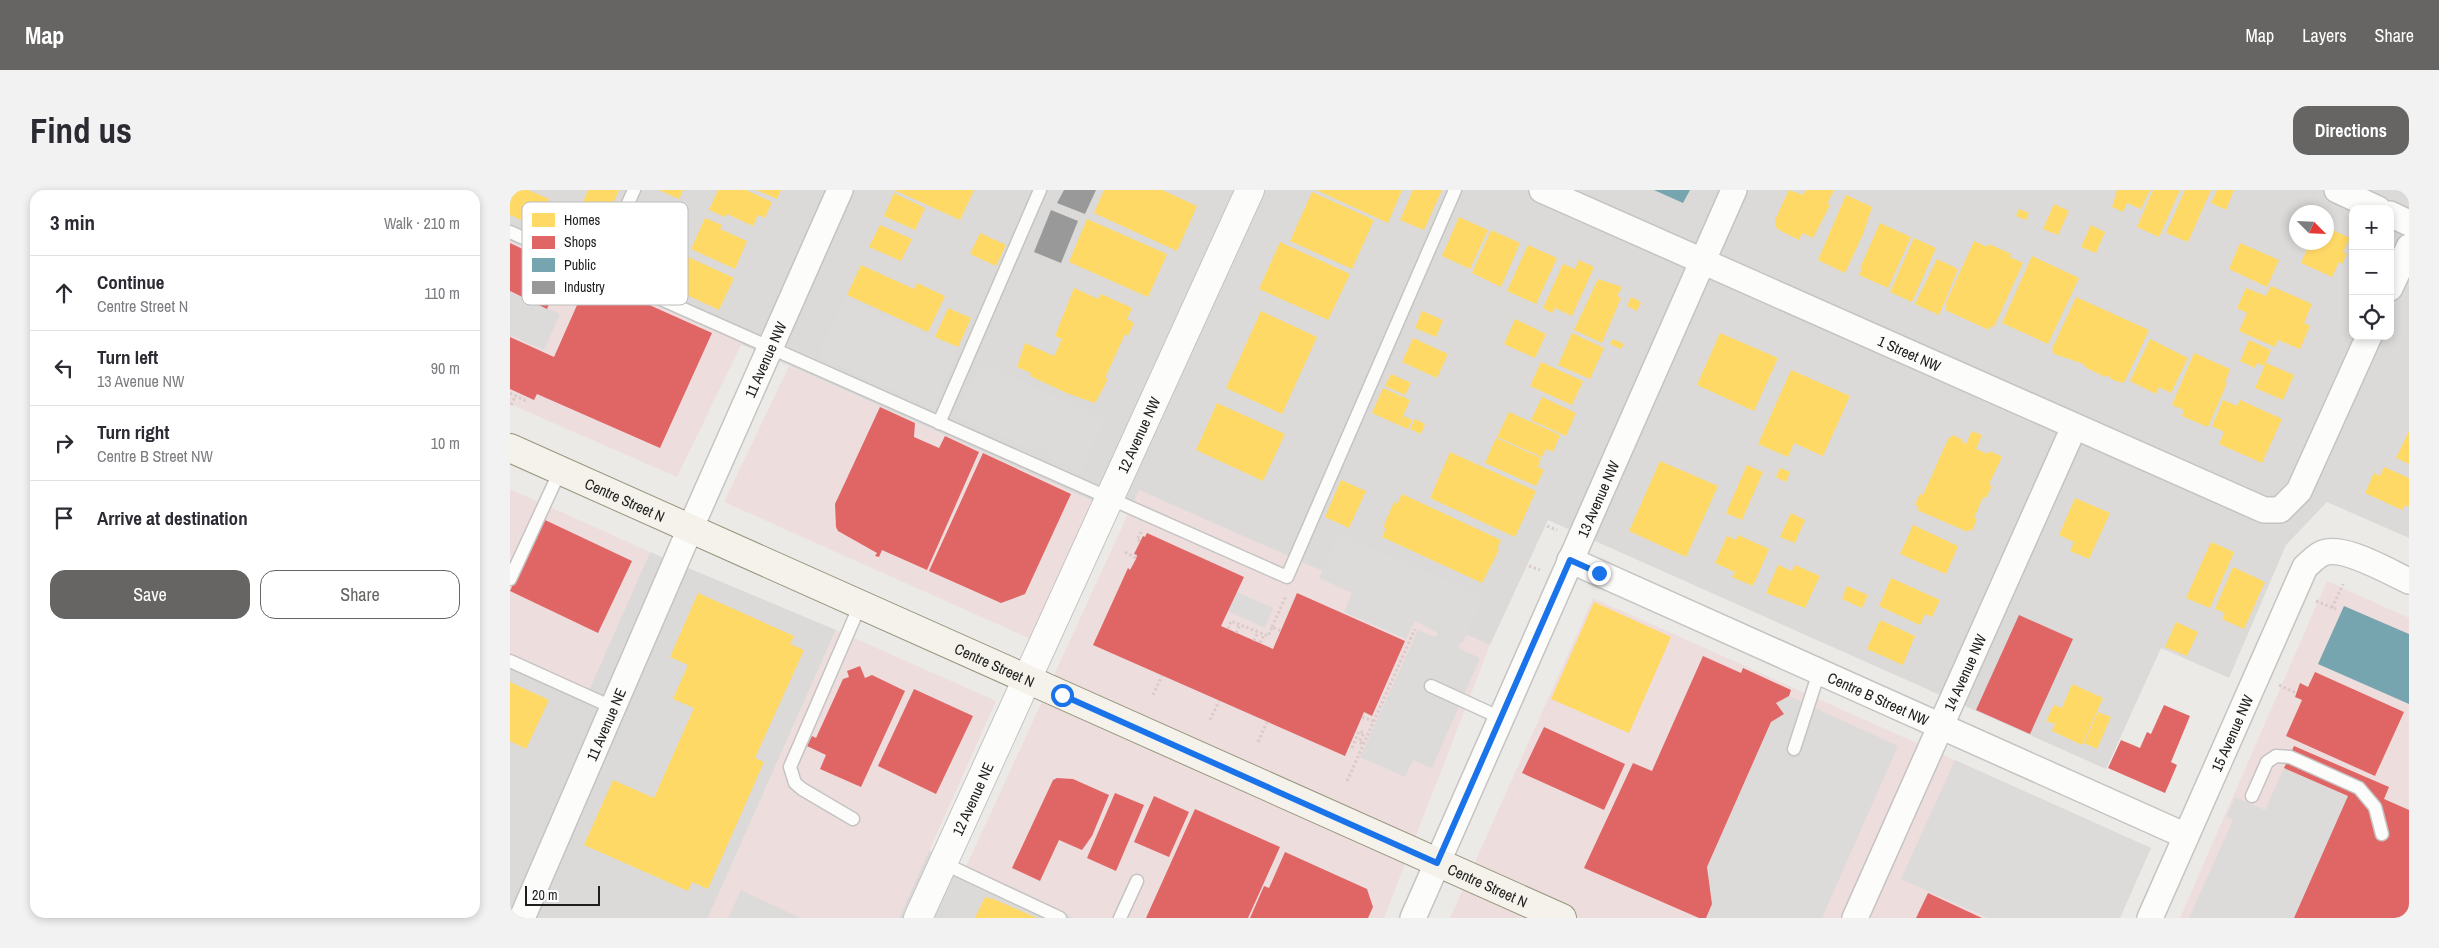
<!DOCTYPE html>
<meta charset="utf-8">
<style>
:root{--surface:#fff;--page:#f2f2f3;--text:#2b2b33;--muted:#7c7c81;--line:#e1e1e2;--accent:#666564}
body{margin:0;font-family:"Archivo Narrow",sans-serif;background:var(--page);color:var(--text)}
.controls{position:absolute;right:15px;top:15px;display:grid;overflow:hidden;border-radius:10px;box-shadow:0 2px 8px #0003}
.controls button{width:45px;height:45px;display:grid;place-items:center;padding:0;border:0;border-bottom:1px solid var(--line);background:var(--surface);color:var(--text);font:25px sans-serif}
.compass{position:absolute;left:1779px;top:15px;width:45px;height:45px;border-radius:50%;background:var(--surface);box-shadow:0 2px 8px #0003;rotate:114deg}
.scale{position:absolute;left:15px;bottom:12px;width:75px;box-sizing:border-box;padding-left:5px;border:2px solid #1e1e1e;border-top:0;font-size:14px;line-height:18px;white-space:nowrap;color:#1e1e1e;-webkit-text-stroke:4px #fff;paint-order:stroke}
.stop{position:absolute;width:15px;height:15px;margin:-11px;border:4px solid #1a73e8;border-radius:50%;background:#fff}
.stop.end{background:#1a73e8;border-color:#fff;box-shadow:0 1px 5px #0008}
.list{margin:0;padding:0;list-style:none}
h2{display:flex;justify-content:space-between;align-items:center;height:65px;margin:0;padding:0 20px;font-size:21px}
h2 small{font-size:16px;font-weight:400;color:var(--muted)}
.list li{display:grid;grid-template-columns:32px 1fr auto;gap:15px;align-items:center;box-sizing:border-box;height:75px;padding:0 20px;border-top:1px solid var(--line)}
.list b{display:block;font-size:19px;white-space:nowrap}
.list p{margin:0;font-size:16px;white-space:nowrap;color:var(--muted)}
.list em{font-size:16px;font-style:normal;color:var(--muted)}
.actions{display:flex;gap:10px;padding:15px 20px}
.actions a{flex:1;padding:11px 0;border:1px solid var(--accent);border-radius:15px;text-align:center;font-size:18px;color:var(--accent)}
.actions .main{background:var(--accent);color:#fff}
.icon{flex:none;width:28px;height:28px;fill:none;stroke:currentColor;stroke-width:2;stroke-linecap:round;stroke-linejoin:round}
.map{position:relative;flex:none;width:1899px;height:728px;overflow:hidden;border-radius:15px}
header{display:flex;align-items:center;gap:30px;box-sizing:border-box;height:70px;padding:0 25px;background:var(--accent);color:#fff}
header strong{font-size:24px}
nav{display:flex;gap:28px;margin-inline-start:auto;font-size:18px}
.intro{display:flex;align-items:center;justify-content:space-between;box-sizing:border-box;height:120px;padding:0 30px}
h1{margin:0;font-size:35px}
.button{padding:12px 22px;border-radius:15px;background:var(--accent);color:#fff;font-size:18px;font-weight:700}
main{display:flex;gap:30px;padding:0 30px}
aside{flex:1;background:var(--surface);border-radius:15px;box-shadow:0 2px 8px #0003}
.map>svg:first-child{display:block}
.residential{fill:#dbdad8;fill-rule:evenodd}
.commercial{fill:#edd}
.parking{fill:#dcdbda}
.homes{fill:#ffd966}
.shops{fill:#e06666}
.public{fill:#76a5af}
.industry{fill:#999}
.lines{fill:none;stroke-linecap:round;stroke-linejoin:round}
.service-casing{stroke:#c5c4c3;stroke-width:15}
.minor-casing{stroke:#c5c4c3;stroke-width:28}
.tertiary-casing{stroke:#c5c4c3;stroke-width:30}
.secondary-casing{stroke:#96967e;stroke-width:30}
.path{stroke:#dacbca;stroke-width:3;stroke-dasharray:2.5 2.5;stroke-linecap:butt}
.service{stroke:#fcfcfb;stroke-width:12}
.minor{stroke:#fcfcfb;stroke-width:25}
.tertiary{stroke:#fcfcfb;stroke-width:28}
.secondary{stroke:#f4f2ea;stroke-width:28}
.route{stroke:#1a73e8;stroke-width:6}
.labels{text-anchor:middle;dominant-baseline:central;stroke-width:5;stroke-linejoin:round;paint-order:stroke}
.street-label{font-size:15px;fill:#1e1e1e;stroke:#fff}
.key{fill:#fff;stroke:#bcbcbc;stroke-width:1}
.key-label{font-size:14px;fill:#1e1e1e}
</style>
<header>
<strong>Map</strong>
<nav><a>Map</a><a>Layers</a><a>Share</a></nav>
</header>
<div class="intro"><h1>Find us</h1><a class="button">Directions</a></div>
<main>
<aside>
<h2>3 min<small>Walk · 210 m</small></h2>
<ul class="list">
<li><svg class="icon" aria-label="ahead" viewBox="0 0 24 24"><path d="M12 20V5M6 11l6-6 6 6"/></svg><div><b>Continue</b><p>Centre Street N</p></div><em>110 m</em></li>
<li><svg class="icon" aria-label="left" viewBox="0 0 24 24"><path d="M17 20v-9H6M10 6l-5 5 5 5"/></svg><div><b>Turn left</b><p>13 Avenue NW</p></div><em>90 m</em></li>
<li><svg class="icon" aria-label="right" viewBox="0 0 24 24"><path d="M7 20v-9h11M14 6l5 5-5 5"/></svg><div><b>Turn right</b><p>Centre B Street NW</p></div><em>10 m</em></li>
<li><svg class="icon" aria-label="arrive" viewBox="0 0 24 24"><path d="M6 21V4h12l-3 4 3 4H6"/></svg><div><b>Arrive at destination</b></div></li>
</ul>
<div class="actions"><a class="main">Save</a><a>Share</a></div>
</aside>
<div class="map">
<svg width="1899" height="728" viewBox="0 0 1899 728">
<rect width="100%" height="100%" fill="#eceae7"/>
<!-- residential -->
<path class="residential" d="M0 0H1899V348L1817 312 1776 355 1719 488 1651 458 1596 579 1038 330 980 455 630 301 619 324 589 314 0 51ZM1843 19H1880V146H1843ZM1786 22H1816V52H1786Z
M140 362 326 440 198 728H0V467L78 502Z
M419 660 455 679 564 728H389Z"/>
<!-- commercial -->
<path class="commercial" d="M0 51 232 153 167 287 0 214Z
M279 176 589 314 523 450 214 312Z
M0 299 140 362 78 502 0 467Z
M629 300 980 455 874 728H564L455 679Z
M1817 391 1899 428V728H1670Z
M1083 408 1641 658 1610 728H940Z
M326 440 486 511 389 728H198Z"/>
<!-- parking -->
<path class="parking" d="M0 102 50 124 34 160 0 145Z
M335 107 449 160 422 218 308 166Z
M471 174 595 229 571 283 540 268 533 253 519 258 446 226Z
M830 345 975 407 953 452 948 455 950 459 970 468 922 578 903 570 895 587 850 567 908 440 925 447 928 443 905 431 896 449 834 422 842 403 809 388Z
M727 402 763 418 755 438 718 421Z
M1279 506 1388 556 1312 728H1196L1202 714 1197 677 1261 532 1274 524 1266 513Z
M1445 570 1641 658 1610 728H1478L1391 689Z
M1774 578 1838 606 1874 609 1899 620V665L1871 728H1679L1723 630 1716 627 1725 607 1755 620Z
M231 700 290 728H218Z"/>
<!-- homes -->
<path class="homes" d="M0 0H18L39 9 33 23 37 24 30 38 0 25Z
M78 0H109L98 24 73 12Z
M149 0H173L169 9Z
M208 0H236L262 12 255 28 248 25 243 36 217 24 215 27 199 20Z
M246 0H271L267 9Z
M384 0H464L450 30Z
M594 0H652L687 16 667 61 584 23Z
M806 0H892L878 33Z
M903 0H932L914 40 890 30Z
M1279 0 1293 5 1296 0H1324L1317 14 1320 15 1303 48 1292 43 1289 50 1269 40 1265 36V30Z
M1607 0H1640L1631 19 1617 13 1613 22 1602 17Z
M1643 0H1670L1649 47 1627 37Z
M1675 0H1701L1678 52 1656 43Z
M1707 0H1724L1716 20 1701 13Z
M802 2 864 30 842 79 780 51Z
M384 3 415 18 405 40 374 26Z
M1336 5 1362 17 1353 44 1335 83 1308 70Z
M1544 14 1559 21 1548 45 1533 39Z
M1509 19 1519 23 1516 30 1506 26Z
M949 27 978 40 960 79 932 66Z
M195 28 212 35 210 39 237 51 225 79 181 59Z
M577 29 657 64 638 107 559 72Z
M1370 33 1401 47 1378 98 1349 85 1352 79 1350 78Z
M370 35 402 49 391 71 359 57Z
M1581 35 1595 42 1586 63 1571 57Z
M1816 37 1840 48 1833 62 1837 64 1832 74 1829 72 1822 87 1791 73 1798 57 1787 52H1816Z
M981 40 1010 53 991 97 962 83Z
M470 43 496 55 486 76 460 64Z
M1404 48 1426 58 1402 112 1380 102Z
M1464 51 1477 57 1479 54 1501 64 1500 67 1513 73 1484 137 1481 136 1479 140 1435 120 1437 116 1435 115Z
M770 52 840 84 818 130 749 99Z
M1730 53 1769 70 1757 97 1719 79Z
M1018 55 1047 68 1026 114 997 101Z
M1522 66 1569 88 1538 154 1492 133Z
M178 67 224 88 209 120 164 99Z
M1427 69 1448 79 1429 125 1405 114Z
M1069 70 1084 77 1062 126 1045 118 1042 123 1033 118 1053 74 1065 79Z
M351 75 404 99 407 93 435 106 418 142 337 105Z
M1088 89 1112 97 1107 106 1111 108 1092 153 1064 140Z
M1761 96 1802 114 1794 133 1800 136 1790 159 1768 150 1765 157 1729 141 1737 123 1727 118 1736 98 1756 106Z
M564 98 588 109 591 104 622 118 617 129 624 133 618 146 615 144 595 188 598 189 585 213 559 204 520 186 521 183 507 177 515 153 544 166 552 149 545 146Z
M1121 107 1131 112 1127 121 1117 116Z
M1566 107 1639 140 1615 191 1612 193 1601 189 1598 185 1595 187 1575 177 1574 174 1544 164 1542 159Z
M438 118 461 128 448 157 425 147Z
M751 121 807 147 772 224 716 198Z
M912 121 933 130 926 147 905 138Z
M1005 129 1036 144 1025 168 994 154Z
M1062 143 1094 158 1080 189 1048 175Z
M1210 143 1268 168 1244 221 1187 195Z
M903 148 938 164 927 188 892 172Z
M1103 149 1114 154 1111 159 1100 154Z
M1640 149 1678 168 1661 203 1649 197 1646 204 1620 191Z
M1739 150 1761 160 1754 176 1747 173 1745 178 1730 171Z
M1684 163 1720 179 1715 193H1717L1698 237 1672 226 1674 220 1662 215Z
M1031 172 1073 191 1062 215 1020 196Z
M1756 173 1784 185 1773 210 1745 198Z
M1281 180 1340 206 1313 266 1284 253 1278 267 1248 254Z
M881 184 901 193 895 205 875 196Z
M873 198 900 210 889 235 862 223Z
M1032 207 1066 223 1056 246 1021 230Z
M1713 210 1727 216 1730 210 1772 229 1752 273 1709 254 1714 242 1702 236Z
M707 213 775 244 753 291 686 260Z
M999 222 1050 245 1043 262 1036 259 1032 267 987 247Z
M894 226 902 230 898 239 889 235Z
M905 229 915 234 911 244 900 239Z
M1462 241 1472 245 1466 259 1478 264 1479 261 1491 266V269L1479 294 1482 296 1476 308 1473 307 1464 328 1467 329 1462 341 1459 339 1458 342 1407 320 1409 317 1405 315 1410 304 1413 305 1439 247 1441 248 1443 245 1453 250 1452 252 1456 254Z
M1899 241V274L1886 268Z
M986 248 1031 268 1028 277 1034 280 1026 296 975 273Z
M940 262 1026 301 1005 347 920 308Z
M1150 271 1208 296 1176 367 1119 341Z
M1237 275 1253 282 1232 330 1216 323Z
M1874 277 1899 288V317L1895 315 1892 320 1855 303 1864 283 1870 286Z
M1270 278 1280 282 1276 292 1266 287Z
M831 290 856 301 839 338 815 327Z
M892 304 991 350 987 359 989 360 972 393 872 347 876 338 873 337 884 312 887 314Z
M1565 308 1600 323 1579 369 1560 361 1564 352 1549 345Z
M1281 323 1295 330 1285 353 1270 347Z
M1403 335 1448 356 1436 384 1390 364Z
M1228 345 1259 359 1243 396 1222 387 1225 382 1205 373 1217 346 1226 350Z
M1701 352 1724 362 1700 418 1676 408Z
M1268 375 1282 381 1285 375 1310 386 1295 418 1256 403Z
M1723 377 1755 392 1734 439 1712 429 1715 423 1705 419Z
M1381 388 1430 410 1422 427 1415 424 1410 435 1369 416Z
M1337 396 1358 405 1352 418 1332 409Z
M188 403 284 446 280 454 294 460 245 568 254 572 198 699 182 692 178 701 74 655 103 590 144 608 184 518 163 509 178 475 160 467Z
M1084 412 1161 447 1119 543 1041 509Z
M1370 430 1405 446 1393 475 1357 459Z
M1666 432 1688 442 1677 466 1655 457Z
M0 492 39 510 16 559 0 551Z
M1562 494 1593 508 1572 555 1542 541 1545 534 1536 531 1544 515 1552 518Z
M1588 522 1601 527 1587 559 1574 553Z
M475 707 481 709V708L527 728H465Z"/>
<!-- shops -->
<path class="shops" d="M0 53 55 79 37 119 0 101Z
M79 88 202 143 150 258 27 204 24 210 0 199V147L44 167Z
M370 217 405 233 404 247 429 258 435 246 469 262 417 380 372 360 369 367 365 366 367 363 328 341 326 337 325 314Z
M473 263 561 304 515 404 491 413 419 381Z
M33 329 122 371 88 443 0 401Z
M637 343 734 387 711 436 763 459 787 403 895 451 862 526 854 522 835 566 583 455 618 378 620 380 626 369 627 365 624 364 633 346 635 347Z
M1509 425 1563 449 1520 544 1466 520Z
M1193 466 1231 483 1233 478 1281 500 1279 506 1266 513 1274 524 1261 532 1197 677 1202 714 1196 728H1189L1074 678 1123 573 1142 581Z
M350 476 355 488 362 485 395 501 351 597 310 579 316 565 297 556 302 546 306 548 333 489 339 487 337 481Z
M1805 482 1894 522 1865 586 1776 546 1792 510 1785 507 1790 493 1798 497Z
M404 499 463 526 426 604 368 576Z
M1654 515 1680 526 1661 572 1667 575 1655 603 1598 578 1611 550 1630 558 1637 542 1641 544Z
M1034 537 1115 574 1094 620 1012 583Z
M1784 556 1879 597 1874 609 1899 620V728H1784L1838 606 1774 578Z
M547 588 563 589 599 605 582 646 572 660 549 650 530 691 502 678 543 590Z
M605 603 634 615 606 681 577 668Z
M644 606 679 622 659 667 624 652Z
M685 619 770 657 738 728H636Z
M775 662 857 699 863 717 858 728H740L754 696 759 698Z
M1418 703 1472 728H1406Z"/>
<!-- public -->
<path class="public" d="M1144 0H1180L1173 13Z
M1834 416 1899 444V514L1808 474Z"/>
<!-- industry -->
<path class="industry" d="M554 0H586L575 24 547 13Z
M541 20 568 31 551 73 524 62Z"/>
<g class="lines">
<defs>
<path id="service" d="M0 42 777 387 945 0
M88 80 124 0
M429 233 530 0
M0 389 50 281
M0 471 104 518
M921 496 991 528
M1284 559 1309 482
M1742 606 1757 572 1766 566 1780 567 1849 598 1865 617 1872 644
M343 629 292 599 285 593 280 577 350 415
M433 673 550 728
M610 728 627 691"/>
<g id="minor">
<path id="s1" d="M1032 0 1754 320H1770L1789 301 1859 146"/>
<path d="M1827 0 1868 19"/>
<path d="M1880 24 1899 33"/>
<path d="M1880 98 1899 57"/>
<path id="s2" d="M1060 370 1676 646"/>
<path id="s3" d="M12 728 180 339 330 0"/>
<path id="s4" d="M903 728 1224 0"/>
<path id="s5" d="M1345 728 1564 237"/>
<path id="s6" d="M1640 728 1795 377C1800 373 1805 367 1811 364 1831 353 1879 382 1899 391"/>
</g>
<g id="tertiary">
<path id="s7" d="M408 728 740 0"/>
</g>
<g id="secondary">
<path id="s8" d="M0 258 1052 728"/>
</g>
</defs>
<!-- service casing -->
<use href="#service" class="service-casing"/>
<!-- minor casing -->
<use href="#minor" class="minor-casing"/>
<!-- tertiary casing -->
<use href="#tertiary" class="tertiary-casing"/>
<!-- secondary casing -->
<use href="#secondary" class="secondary-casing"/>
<!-- path -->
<path class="path" d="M0 203 18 212
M1 215 6 205
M1037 336 1047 340
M630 351 627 350 631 342
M615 362 626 368
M1019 376 1030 380
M1806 411 1826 419
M1822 418 1833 394
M762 437 776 406
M718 439 721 431 758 446 762 437 771 441
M726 443 730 434
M744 451 748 442
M750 453 754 445
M1769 495 1786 503
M643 505 652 486
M852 527 863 531
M700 530 709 511
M748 552 757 532
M842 558 849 541 854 543 849 552 854 554
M837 591 905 439"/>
<!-- service -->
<use href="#service" class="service"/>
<!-- minor -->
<use href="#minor" class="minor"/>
<!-- tertiary -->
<use href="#tertiary" class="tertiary"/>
<!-- secondary -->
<use href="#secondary" class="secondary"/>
</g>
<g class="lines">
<!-- route -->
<path class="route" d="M552 505 927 673 1060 370 1089 383"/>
</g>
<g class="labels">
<!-- street labels -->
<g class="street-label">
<text stroke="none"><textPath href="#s1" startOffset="402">1 Street NW</textPath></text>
<text stroke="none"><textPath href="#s3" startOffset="609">11 Avenue NW</textPath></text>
<text stroke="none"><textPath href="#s7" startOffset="531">12 Avenue NW</textPath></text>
<text stroke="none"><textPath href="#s4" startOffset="458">13 Avenue NW</textPath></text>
<text stroke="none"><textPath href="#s8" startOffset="126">Centre Street N</textPath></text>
<text stroke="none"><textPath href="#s8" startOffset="531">Centre Street N</textPath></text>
<text stroke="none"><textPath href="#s5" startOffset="269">14 Avenue NW</textPath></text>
<text stroke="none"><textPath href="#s2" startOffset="338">Centre B Street NW</textPath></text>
<text stroke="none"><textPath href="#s3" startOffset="211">11 Avenue NE</textPath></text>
<text stroke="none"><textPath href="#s6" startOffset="202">15 Avenue NW</textPath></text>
<text stroke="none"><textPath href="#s7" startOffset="131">12 Avenue NE</textPath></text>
<text stroke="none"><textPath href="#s8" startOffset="1071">Centre Street N</textPath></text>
</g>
</g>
<!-- legend -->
<rect x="12" y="12" width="166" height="103" rx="8" class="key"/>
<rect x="22" y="23" width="23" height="14" fill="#ffd966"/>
<rect x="22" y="46" width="23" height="13" fill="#e06666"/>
<rect x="22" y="68" width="23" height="14" fill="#76a5af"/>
<rect x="22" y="91" width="23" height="13" fill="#999"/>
<g class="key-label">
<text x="54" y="35">Homes</text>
<text x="54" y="57">Shops</text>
<text x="54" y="80">Public</text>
<text x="54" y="102">Industry</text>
</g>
</svg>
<div class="controls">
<button>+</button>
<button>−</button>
<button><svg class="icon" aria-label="locate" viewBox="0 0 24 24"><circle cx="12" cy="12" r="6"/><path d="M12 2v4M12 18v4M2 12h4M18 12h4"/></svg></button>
</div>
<svg class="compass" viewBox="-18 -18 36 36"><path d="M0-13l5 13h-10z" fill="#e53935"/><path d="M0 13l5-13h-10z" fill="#7c7c81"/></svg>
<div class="scale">20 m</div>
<div class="stop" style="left:552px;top:505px"></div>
<div class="stop end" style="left:1089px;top:383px"></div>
</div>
</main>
